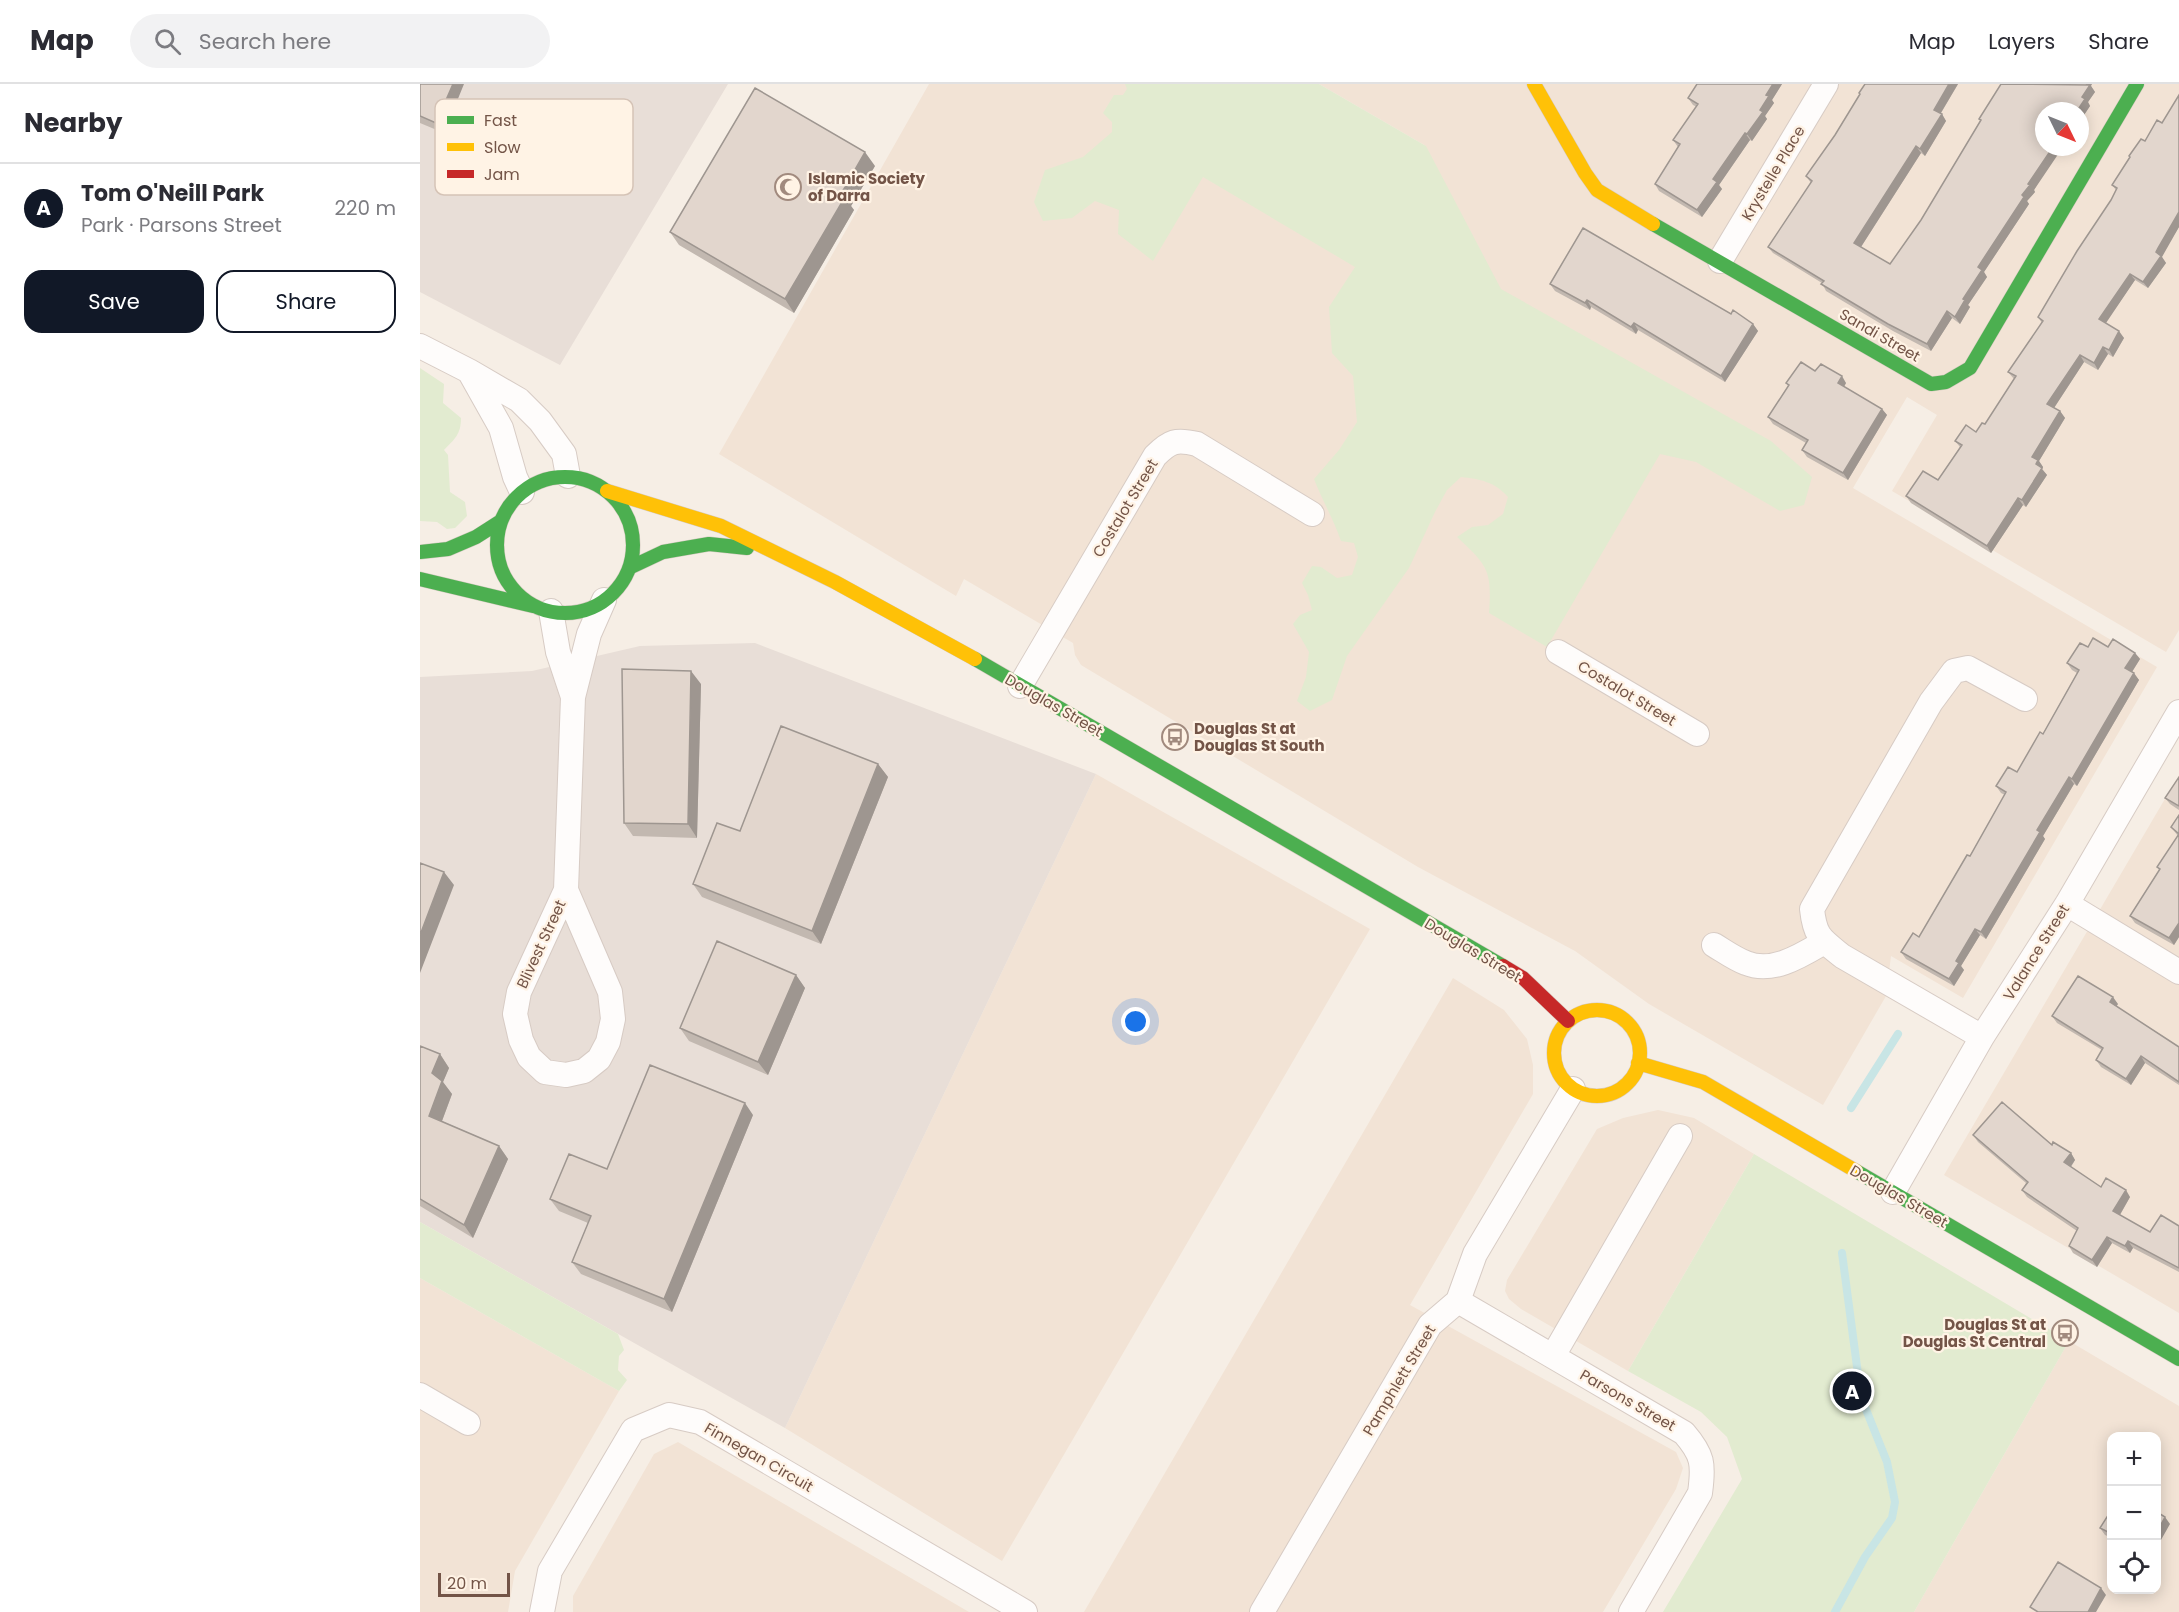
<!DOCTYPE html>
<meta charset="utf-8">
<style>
:root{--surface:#fff;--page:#f2f2f3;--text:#2b2b33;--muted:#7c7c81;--line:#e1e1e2;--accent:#111827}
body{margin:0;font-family:Poppins,sans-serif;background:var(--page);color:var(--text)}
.controls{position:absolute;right:18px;bottom:18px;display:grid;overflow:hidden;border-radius:12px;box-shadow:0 3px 15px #0003}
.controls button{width:54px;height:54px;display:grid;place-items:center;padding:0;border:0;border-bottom:2px solid var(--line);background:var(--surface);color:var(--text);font:30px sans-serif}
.compass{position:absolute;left:1615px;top:18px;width:54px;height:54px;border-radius:50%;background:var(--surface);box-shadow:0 3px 15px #0003;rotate:133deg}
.scale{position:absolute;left:18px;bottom:15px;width:72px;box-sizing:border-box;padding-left:6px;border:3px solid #735447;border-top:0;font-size:16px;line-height:21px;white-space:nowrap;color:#735447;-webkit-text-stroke:4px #fff3e5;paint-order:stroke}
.you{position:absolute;left:716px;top:938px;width:21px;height:21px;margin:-15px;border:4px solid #fff;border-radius:50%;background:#1a73e8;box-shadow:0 0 0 9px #1a73e833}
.badge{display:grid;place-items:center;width:39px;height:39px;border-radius:50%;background:var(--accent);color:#fff;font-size:20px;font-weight:700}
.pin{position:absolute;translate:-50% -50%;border:3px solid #fff;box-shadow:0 2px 6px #0006}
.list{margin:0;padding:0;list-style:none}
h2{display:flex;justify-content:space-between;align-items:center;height:78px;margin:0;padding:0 24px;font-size:26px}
h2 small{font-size:20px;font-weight:400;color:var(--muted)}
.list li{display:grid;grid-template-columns:39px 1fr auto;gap:18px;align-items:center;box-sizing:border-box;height:90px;padding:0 24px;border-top:2px solid var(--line)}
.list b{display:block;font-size:22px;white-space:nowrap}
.list p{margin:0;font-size:20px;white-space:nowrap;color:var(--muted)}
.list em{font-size:20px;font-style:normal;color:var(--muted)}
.actions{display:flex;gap:12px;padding:18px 24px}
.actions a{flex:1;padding:14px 0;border:2px solid var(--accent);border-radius:18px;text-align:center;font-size:21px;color:var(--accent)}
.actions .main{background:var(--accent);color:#fff}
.icon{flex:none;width:33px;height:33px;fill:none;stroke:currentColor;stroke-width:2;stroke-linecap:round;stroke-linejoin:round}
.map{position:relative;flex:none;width:1759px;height:1528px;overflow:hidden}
header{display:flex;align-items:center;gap:36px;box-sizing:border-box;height:84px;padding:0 30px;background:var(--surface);border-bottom:2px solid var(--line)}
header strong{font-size:28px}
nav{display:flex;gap:33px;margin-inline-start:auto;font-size:21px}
.search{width:420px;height:54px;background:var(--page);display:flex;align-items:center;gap:15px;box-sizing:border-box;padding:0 21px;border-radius:33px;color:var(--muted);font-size:22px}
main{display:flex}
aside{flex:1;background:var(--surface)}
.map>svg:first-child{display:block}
.residential{fill:#f2e3d5;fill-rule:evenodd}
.industrial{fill:#e8ded7}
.green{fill:#e2ebd0}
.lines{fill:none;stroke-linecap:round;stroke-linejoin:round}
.stream{stroke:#c8e5e5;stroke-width:8}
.street-casing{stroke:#d7cbc4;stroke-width:26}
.fast-casing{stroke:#d6cbc2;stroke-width:15}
.slow-casing{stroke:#d6cbc2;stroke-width:15}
.jam-casing{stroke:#d6cbc2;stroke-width:15}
.street{stroke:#fefcfb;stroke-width:24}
.fast{stroke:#4caf50;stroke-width:14}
.slow{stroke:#ffc107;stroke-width:14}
.jam{stroke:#c62828;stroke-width:14}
.wall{fill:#c2b8b0}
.shaded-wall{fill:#9e9690}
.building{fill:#e2d6cd;stroke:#9e9690;stroke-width:1.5}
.labels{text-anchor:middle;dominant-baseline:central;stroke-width:4.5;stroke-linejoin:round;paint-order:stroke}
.street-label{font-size:15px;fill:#735447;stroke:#fff3e5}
.poi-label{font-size:15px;font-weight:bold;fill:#735447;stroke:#fff3e5;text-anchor:start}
.key{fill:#fff3e5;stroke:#d5c3b6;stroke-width:1.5}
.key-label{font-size:16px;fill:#735447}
</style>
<header>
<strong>Map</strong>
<div class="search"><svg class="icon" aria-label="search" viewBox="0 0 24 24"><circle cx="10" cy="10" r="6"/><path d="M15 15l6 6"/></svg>Search here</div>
<nav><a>Map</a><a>Layers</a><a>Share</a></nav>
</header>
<main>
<aside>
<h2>Nearby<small></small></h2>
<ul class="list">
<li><span class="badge">A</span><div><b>Tom O'Neill Park</b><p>Park · Parsons Street</p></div><em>220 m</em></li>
</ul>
<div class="actions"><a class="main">Save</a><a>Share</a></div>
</aside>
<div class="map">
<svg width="1759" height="1528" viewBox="0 0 1759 1528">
<rect width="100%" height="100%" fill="#f6eee5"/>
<!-- residential -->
<path class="residential" d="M509 0H837L1006 62 899 0H1759V546L1746 568 1472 407 1517 331 1487 313 1433 404 1737 583 1543 914 1471 872 1466 912 1403 1021 1229 920 1155 867 998 783 661 581 655 571 653 559 544 495 536 512 299 370ZM1624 27H1660V63H1624Z
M676 690 950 845 582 1477 365 1344Z
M1759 691V1229L1524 1091Z
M1033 894 1084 926 1107 955 1113 981V1010L990 1221 1256 1368 1263 1384 1256 1405 1183 1528H664Z
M1238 1026 1274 1034 1334 1070 1208 1287 1101 1225 1089 1215 1085 1207 1087 1196 1177 1045 1203 1034Z
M0 1194 199 1307 95 1487 88 1528H0Z
M1649 1257 1759 1322V1528H1494ZM1692 1352H1736V1506H1692Z
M258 1358 549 1528H153V1512L234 1370Z"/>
<!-- industrial -->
<path class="industrial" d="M0 0H308L140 281 0 208Z
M335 559 676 690 365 1344 0 1138V593L112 587 220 562Z"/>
<!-- green -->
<path class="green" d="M705 0H899L1006 62 1081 205 1351 357 1392 393 1384 421 1360 427 1276 378 1240 370 1127 563 1069 529C1072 486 1068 482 1037 453L1052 443 1068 441 1083 430 1088 413C1075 398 1060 395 1041 393L1027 406 1015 428 989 484 927 572 912 616 890 627 877 617 886 593 889 568 873 540 880 531 892 526 888 511 882 499 892 482 901 483 917 494 932 491 938 473 934 459 921 457C914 436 902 416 894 395L919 366 937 338 933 292 912 269 909 223 935 183 783 93 733 177 698 150 699 126 675 117 652 134 623 137 614 118 625 86 663 73 692 48V38L683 29 694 11H703L707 5Z
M0 284 24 300 23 319 41 334C41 350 35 355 24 366L28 371 30 408 45 418 47 432 35 444 27 445 17 438 0 437Z
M1334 1070 1649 1257 1494 1528H1243L1322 1395 1307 1353 1281 1328 1208 1287Z
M0 1138 198 1250 204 1266 199 1272 198 1286 207 1296 199 1307 0 1194Z"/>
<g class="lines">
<!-- stream -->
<path class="stream" d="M1431 1024 1478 950
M1415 1528 1445 1473 1472 1434 1475 1418 1467 1378 1441 1313 1422 1169"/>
<defs>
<path id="street" d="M1300 177 1406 0
M0 262 49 287 99 316 120 337 144 370 148 392
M49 287 81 344 95 393 102 408
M131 527 138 568 153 613
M1138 568 1277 650
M600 602 735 372C750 357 756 355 777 360L892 430
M146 806 190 908 193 935 188 958 179 975 164 987 146 991 125 988 109 973 101 956 95 930 99 908 146 806 153 613 169 550 184 516
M1647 820 1759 888
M1294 861C1304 867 1315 875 1326 879 1353 890 1382 871 1404 858
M1562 953 1422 872C1401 855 1395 853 1392 825L1511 618 1534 587 1548 584 1605 615
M1473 1108 1562 953 1647 820 1759 628
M1038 1217 1264 1349C1283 1371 1284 1380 1280 1409L1211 1528
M1133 1272 1260 1052
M0 1311 48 1339
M122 1528 130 1487 213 1346 249 1331 280 1338 605 1528
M842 1528 1010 1241 1038 1217 1055 1170 1153 1005"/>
<path id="fast" d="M1233 140 1511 300 1526 298 1550 284 1717 0
M77 461a68 68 0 1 1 136 0a68 68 0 1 1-136 0Z
M0 468 28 465 56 453 81 437
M209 484 243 468 289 460 327 464
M0 495 113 522
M555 575 1083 882
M1436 1087 1759 1275"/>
<path id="slow" d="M1114 0 1165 89 1177 106 1233 140
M187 407 301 442 415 498 555 575
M1134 969a43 43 0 1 1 86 0a43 43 0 1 1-86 0Z
M1218 979 1283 998 1436 1087"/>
<path id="jam" d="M1083 882 1103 894 1148 937"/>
</defs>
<!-- street casing -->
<use href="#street" class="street-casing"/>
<!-- fast casing -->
<use href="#fast" class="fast-casing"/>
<!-- slow casing -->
<use href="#slow" class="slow-casing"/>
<!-- jam casing -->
<use href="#jam" class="jam-casing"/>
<!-- street -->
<use href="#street" class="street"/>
<!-- fast -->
<use href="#fast" class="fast"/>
<!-- slow -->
<use href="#slow" class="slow"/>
<!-- jam -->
<use href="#jam" class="jam"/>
</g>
<!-- wall -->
<path class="wall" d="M0 0 24 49 0 39Z
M1277 0H1362L1352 16 1354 19 1345 32 1347 35 1332 57 1330 56 1299 101 1302 105 1282 133 1239 107 1235 100 1258 63 1253 56 1277 23 1273 21 1268 14Z
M1445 0H1538L1521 29 1526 37 1505 72 1501 69 1441 163 1470 180 1501 136 1560 37 1559 35 1671 2 1675 8 1668 18 1670 22 1660 37V27L1614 106 1615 108 1607 117 1609 120 1564 188 1567 193 1548 221 1550 223 1540 240 1532 234 1511 267 1473 247 1406 207 1402 199 1353 169 1348 163 1391 99 1386 92 1415 51 1440 11 1439 9Z
M1759 11V143L1742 170V173L1746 179 1728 204 1715 196 1685 239 1704 254 1693 273 1688 270 1678 286 1664 278 1634 324 1640 327 1645 334 1619 377 1623 383 1622 385 1627 391 1606 423 1603 421 1571 469 1491 419 1486 412 1518 396 1540 363 1535 357 1556 348 1565 340 1594 295 1588 288 1622 239 1618 233 1691 116 1696 106 1692 101 1710 74 1709 72 1742 39Z
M455 82 431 122 434 126 374 229 259 161 250 148Z
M1130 200 1311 230 1333 240 1338 247 1305 298 1218 246 1216 250 1171 223 1170 226 1135 207Z
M1395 287 1426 299 1424 303 1462 325 1467 331 1428 396 1387 373 1382 366 1386 359 1353 340 1348 333 1368 302 1366 299Z
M1668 563H1688L1715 569 1720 575 1712 588 1719 596 1657 702 1654 700 1623 752 1625 755 1566 855 1560 851 1541 882 1544 886 1534 902 1486 875 1481 868 1499 853 1550 772 1585 711 1581 709 1576 702 1597 688 1623 650 1657 589 1652 586 1647 579Z
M281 600 277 754 213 752 204 739Z
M458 680 468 693 401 860 282 813 273 800 320 747Z
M1759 693V726L1750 720 1745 714Z
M1759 731V853L1754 861 1715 839 1710 832 1739 786 1737 783 1758 752 1751 743Z
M376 891 385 904 348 991 269 957 260 944Z
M1698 920 1696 923 1759 963V1001L1725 979 1711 1001 1681 983 1676 976 1682 966 1637 939 1632 932Z
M0 962 20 970 29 984 23 998 32 1010 22 1037 79 1062 88 1075 53 1154 0 1122Z
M333 1031 252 1228 161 1190 152 1178 168 1139 139 1127 130 1115 187 1085Z
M1553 1051 1632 1061 1651 1069 1655 1076 1651 1083 1681 1103 1710 1113 1700 1131 1730 1148 1759 1142V1188L1713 1164 1710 1169 1692 1159 1677 1183 1653 1169 1649 1162 1657 1147 1607 1113 1602 1106 1606 1099 1558 1058Z
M1692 1425V1454L1685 1451 1680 1444Z"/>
<!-- shaded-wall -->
<path class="shaded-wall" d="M33 0H44L24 49 16 39Z
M1353 0H1362L1352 16 1354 19 1345 32 1347 35 1332 57 1327 50 1346 11Z
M1529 0H1538L1519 32 1514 26Z
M1666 0H1672L1671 2 1675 8 1668 18 1670 22 1660 37V27H1657Z
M1522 30 1526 37 1505 72 1500 65Z
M1325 49 1330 56 1299 101 1302 105 1282 133 1277 126 1293 95Z
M1496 62 1501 69 1439 166 1434 159Z
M1633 63H1643L1614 106 1615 108 1607 117 1609 120 1564 188 1567 193 1548 221 1550 223 1540 240 1535 233 1558 183 1608 100Z
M445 68 455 82 431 122 434 126 374 229 365 215 421 110Z
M1759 128V143L1742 173 1746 179 1728 204 1723 198 1738 164Z
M1710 190 1715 196 1684 242 1679 235Z
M1167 216 1171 223 1170 226 1165 219Z
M1527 227 1532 234 1511 267 1507 260Z
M1214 239 1218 246 1216 250 1211 243Z
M1333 240 1338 247 1305 298 1301 292Z
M1699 247 1704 254 1693 273 1689 266Z
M1683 263 1688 270 1678 286 1674 279Z
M1660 271 1664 278 1632 327 1627 320Z
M1422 292 1426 299 1422 306 1418 299Z
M1462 325 1467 331 1428 396 1423 389Z
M1640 327 1645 334 1619 377 1623 383 1622 385 1627 391 1606 423 1602 416 1612 373Z
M1598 414 1603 421 1571 469 1567 462Z
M1715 569 1720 575 1710 591 1705 584Z
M271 587 281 600 277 754 268 740Z
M1714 589 1719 596 1657 702 1652 695Z
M458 680 468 693 401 860 392 847Z
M1649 693 1654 700 1623 752 1625 755 1566 855 1561 848 1617 746Z
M24 788 34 801 0 889V851Z
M1759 839V853L1754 861 1749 854Z
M1555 845 1560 851 1541 882 1544 886 1534 902 1529 895 1536 877Z
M376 891 385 904 348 991 338 978Z
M1693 913 1698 920 1694 925 1690 918Z
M20 970 29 984 23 998 32 1010 19 1045 9 1032 12 989Z
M1721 972 1725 979 1711 1001 1706 995Z
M325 1019 333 1031 252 1228 244 1215Z
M79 1062 88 1075 53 1154 44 1141Z
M1651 1069 1655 1076 1649 1085 1644 1078Z
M1706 1106 1710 1113 1698 1134 1693 1127Z
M1687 1153 1692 1159 1677 1183 1672 1176Z
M1708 1157 1713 1164 1710 1169 1705 1162Z
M1745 1433 1750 1440 1737 1463V1448Z
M1681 1504 1686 1511 1676 1528H1668Z"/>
<!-- building -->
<path class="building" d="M0 0H33L16 39 0 32Z
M1277 0H1353L1346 11 1349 12 1340 26 1343 28 1327 50 1325 49 1293 95 1297 98 1277 126 1235 100 1260 60 1253 56 1278 20 1268 14Z
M1445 0H1529L1514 26 1522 30 1500 65 1496 62 1434 159 1470 180 1501 136 1561 36 1559 35 1581 0 1670 1 1662 13 1665 15 1657 27H1624V63H1633L1608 100 1610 101 1602 111 1604 113 1558 183 1562 186 1543 215 1545 216 1535 233 1527 227 1507 260 1468 240 1401 200 1404 197 1348 163 1392 97 1386 92 1415 51 1440 10 1439 9Z
M335 4 445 68 421 110 425 113 365 215 250 148Z
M1759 11V128L1738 164 1736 168 1741 172 1723 198 1710 190 1679 235 1699 247 1689 266 1683 263 1674 279 1660 271 1627 320 1640 327 1612 373 1618 376 1616 380 1622 384 1602 416 1598 414 1567 462 1486 412 1503 387 1518 396 1542 361 1535 357 1546 341 1556 348 1562 339 1565 340 1596 292 1588 288 1623 237 1618 233 1657 167 1691 116 1697 104 1692 101 1710 73 1709 72 1721 55 1725 57 1737 36 1742 39Z
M1163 144 1311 230 1313 226 1333 240 1301 292 1214 239 1211 243 1167 216 1165 219 1130 200Z
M1381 278 1395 287 1401 280 1422 292 1418 299 1462 325 1423 389 1382 366 1388 356 1348 333 1369 301 1366 299Z
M1673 554 1688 563 1693 555 1715 569 1705 584 1714 589 1652 695 1649 693 1617 746 1620 748 1561 848 1555 845 1536 877 1539 879 1529 895 1481 868 1493 849 1499 853 1547 771 1550 772 1586 708 1576 702 1588 683 1597 688 1620 648 1623 650 1659 586 1647 579 1660 559 1668 563Z
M202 585 271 587 268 740 204 739Z
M361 642 458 680 392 847 273 800 297 739 320 747Z
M1759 693V722L1745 714Z
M1759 731V839L1749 854 1710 832 1740 785 1737 783 1759 750 1751 743Z
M0 779 24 788 0 851Z
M297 857 376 891 338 978 260 944Z
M1658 892 1693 913 1690 918 1759 963V998L1721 972 1706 995 1676 976 1683 964 1632 932Z
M0 962 20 970 12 989 22 997 9 1032 79 1062 44 1141 0 1115Z
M230 981 325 1019 244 1215 152 1178 171 1132 130 1115 149 1070 187 1085Z
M1582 1018 1632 1061 1633 1058 1651 1069 1644 1078 1681 1103 1686 1094 1706 1106 1693 1127 1730 1148 1741 1131 1759 1142V1184L1708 1157 1705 1162 1687 1153 1672 1176 1649 1162 1658 1144 1602 1106 1608 1098 1553 1051Z
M1692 1425V1450L1680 1444Z
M1737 1428 1745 1433 1737 1448Z
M1638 1478 1681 1504 1668 1528H1618L1610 1523Z"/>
<!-- icons -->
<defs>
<symbol id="mosque-ring" viewBox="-11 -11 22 22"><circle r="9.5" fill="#fff3e5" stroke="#a18a7e" stroke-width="1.5"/><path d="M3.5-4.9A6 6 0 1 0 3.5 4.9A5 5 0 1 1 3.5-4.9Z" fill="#a18a7e"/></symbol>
<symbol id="bus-ring" viewBox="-11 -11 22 22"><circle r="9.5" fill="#fff3e5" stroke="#a18a7e" stroke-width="1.5"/><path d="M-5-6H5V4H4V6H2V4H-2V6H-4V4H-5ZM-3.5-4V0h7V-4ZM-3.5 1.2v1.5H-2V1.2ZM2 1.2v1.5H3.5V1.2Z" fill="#a18a7e"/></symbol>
</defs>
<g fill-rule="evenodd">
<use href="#mosque-ring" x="353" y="88" width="30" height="30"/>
<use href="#bus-ring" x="740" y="638" width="30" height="30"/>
<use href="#bus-ring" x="1630" y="1234" width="30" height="30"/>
</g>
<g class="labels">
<!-- street labels -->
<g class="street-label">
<text transform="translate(1353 89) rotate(-59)">Krystelle Place</text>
<text transform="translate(1460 251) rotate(30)">Sandi Street</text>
<text transform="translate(705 424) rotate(-59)">Costalot Street</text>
<text transform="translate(1207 609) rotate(31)">Costalot Street</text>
<text transform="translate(634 621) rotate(30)">Douglas Street</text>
<text transform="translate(121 860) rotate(-65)">Blivest Street</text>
<text transform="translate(1053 866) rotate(31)">Douglas Street</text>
<text transform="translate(1616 868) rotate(-58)">Valance Street</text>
<text transform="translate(1479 1112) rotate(30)">Douglas Street</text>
<text transform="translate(979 1296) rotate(-59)">Pamphlett Street</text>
<text transform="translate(1208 1316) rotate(30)">Parsons Street</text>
<text transform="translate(339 1373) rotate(30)">Finnegan Circuit</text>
</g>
<!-- poi labels -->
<g class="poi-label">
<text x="388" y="94">Islamic Society<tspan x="388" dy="17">of Darra</tspan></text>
<text x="774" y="644">Douglas St at<tspan x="774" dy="17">Douglas St South</tspan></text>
<text x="1626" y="1240" text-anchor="end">Douglas St at<tspan x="1626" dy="17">Douglas St Central</tspan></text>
</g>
</g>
<!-- legend -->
<rect x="15" y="15" width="198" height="96" rx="9" class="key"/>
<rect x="27" y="32" width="27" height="8" fill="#4caf50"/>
<rect x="27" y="59" width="27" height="8" fill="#ffc107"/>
<rect x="27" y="86" width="27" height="8" fill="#c62828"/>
<g class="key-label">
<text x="64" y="42">Fast</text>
<text x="64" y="69">Slow</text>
<text x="64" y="96">Jam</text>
</g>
</svg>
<div class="controls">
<button>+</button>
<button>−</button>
<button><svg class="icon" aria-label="locate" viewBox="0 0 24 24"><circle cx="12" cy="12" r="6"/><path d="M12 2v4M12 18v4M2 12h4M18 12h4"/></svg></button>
</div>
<svg class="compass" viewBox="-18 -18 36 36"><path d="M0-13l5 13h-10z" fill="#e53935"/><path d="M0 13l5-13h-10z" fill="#7c7c81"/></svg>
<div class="scale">20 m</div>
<div class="you"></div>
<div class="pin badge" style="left:1432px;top:1307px">A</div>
</div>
</main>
